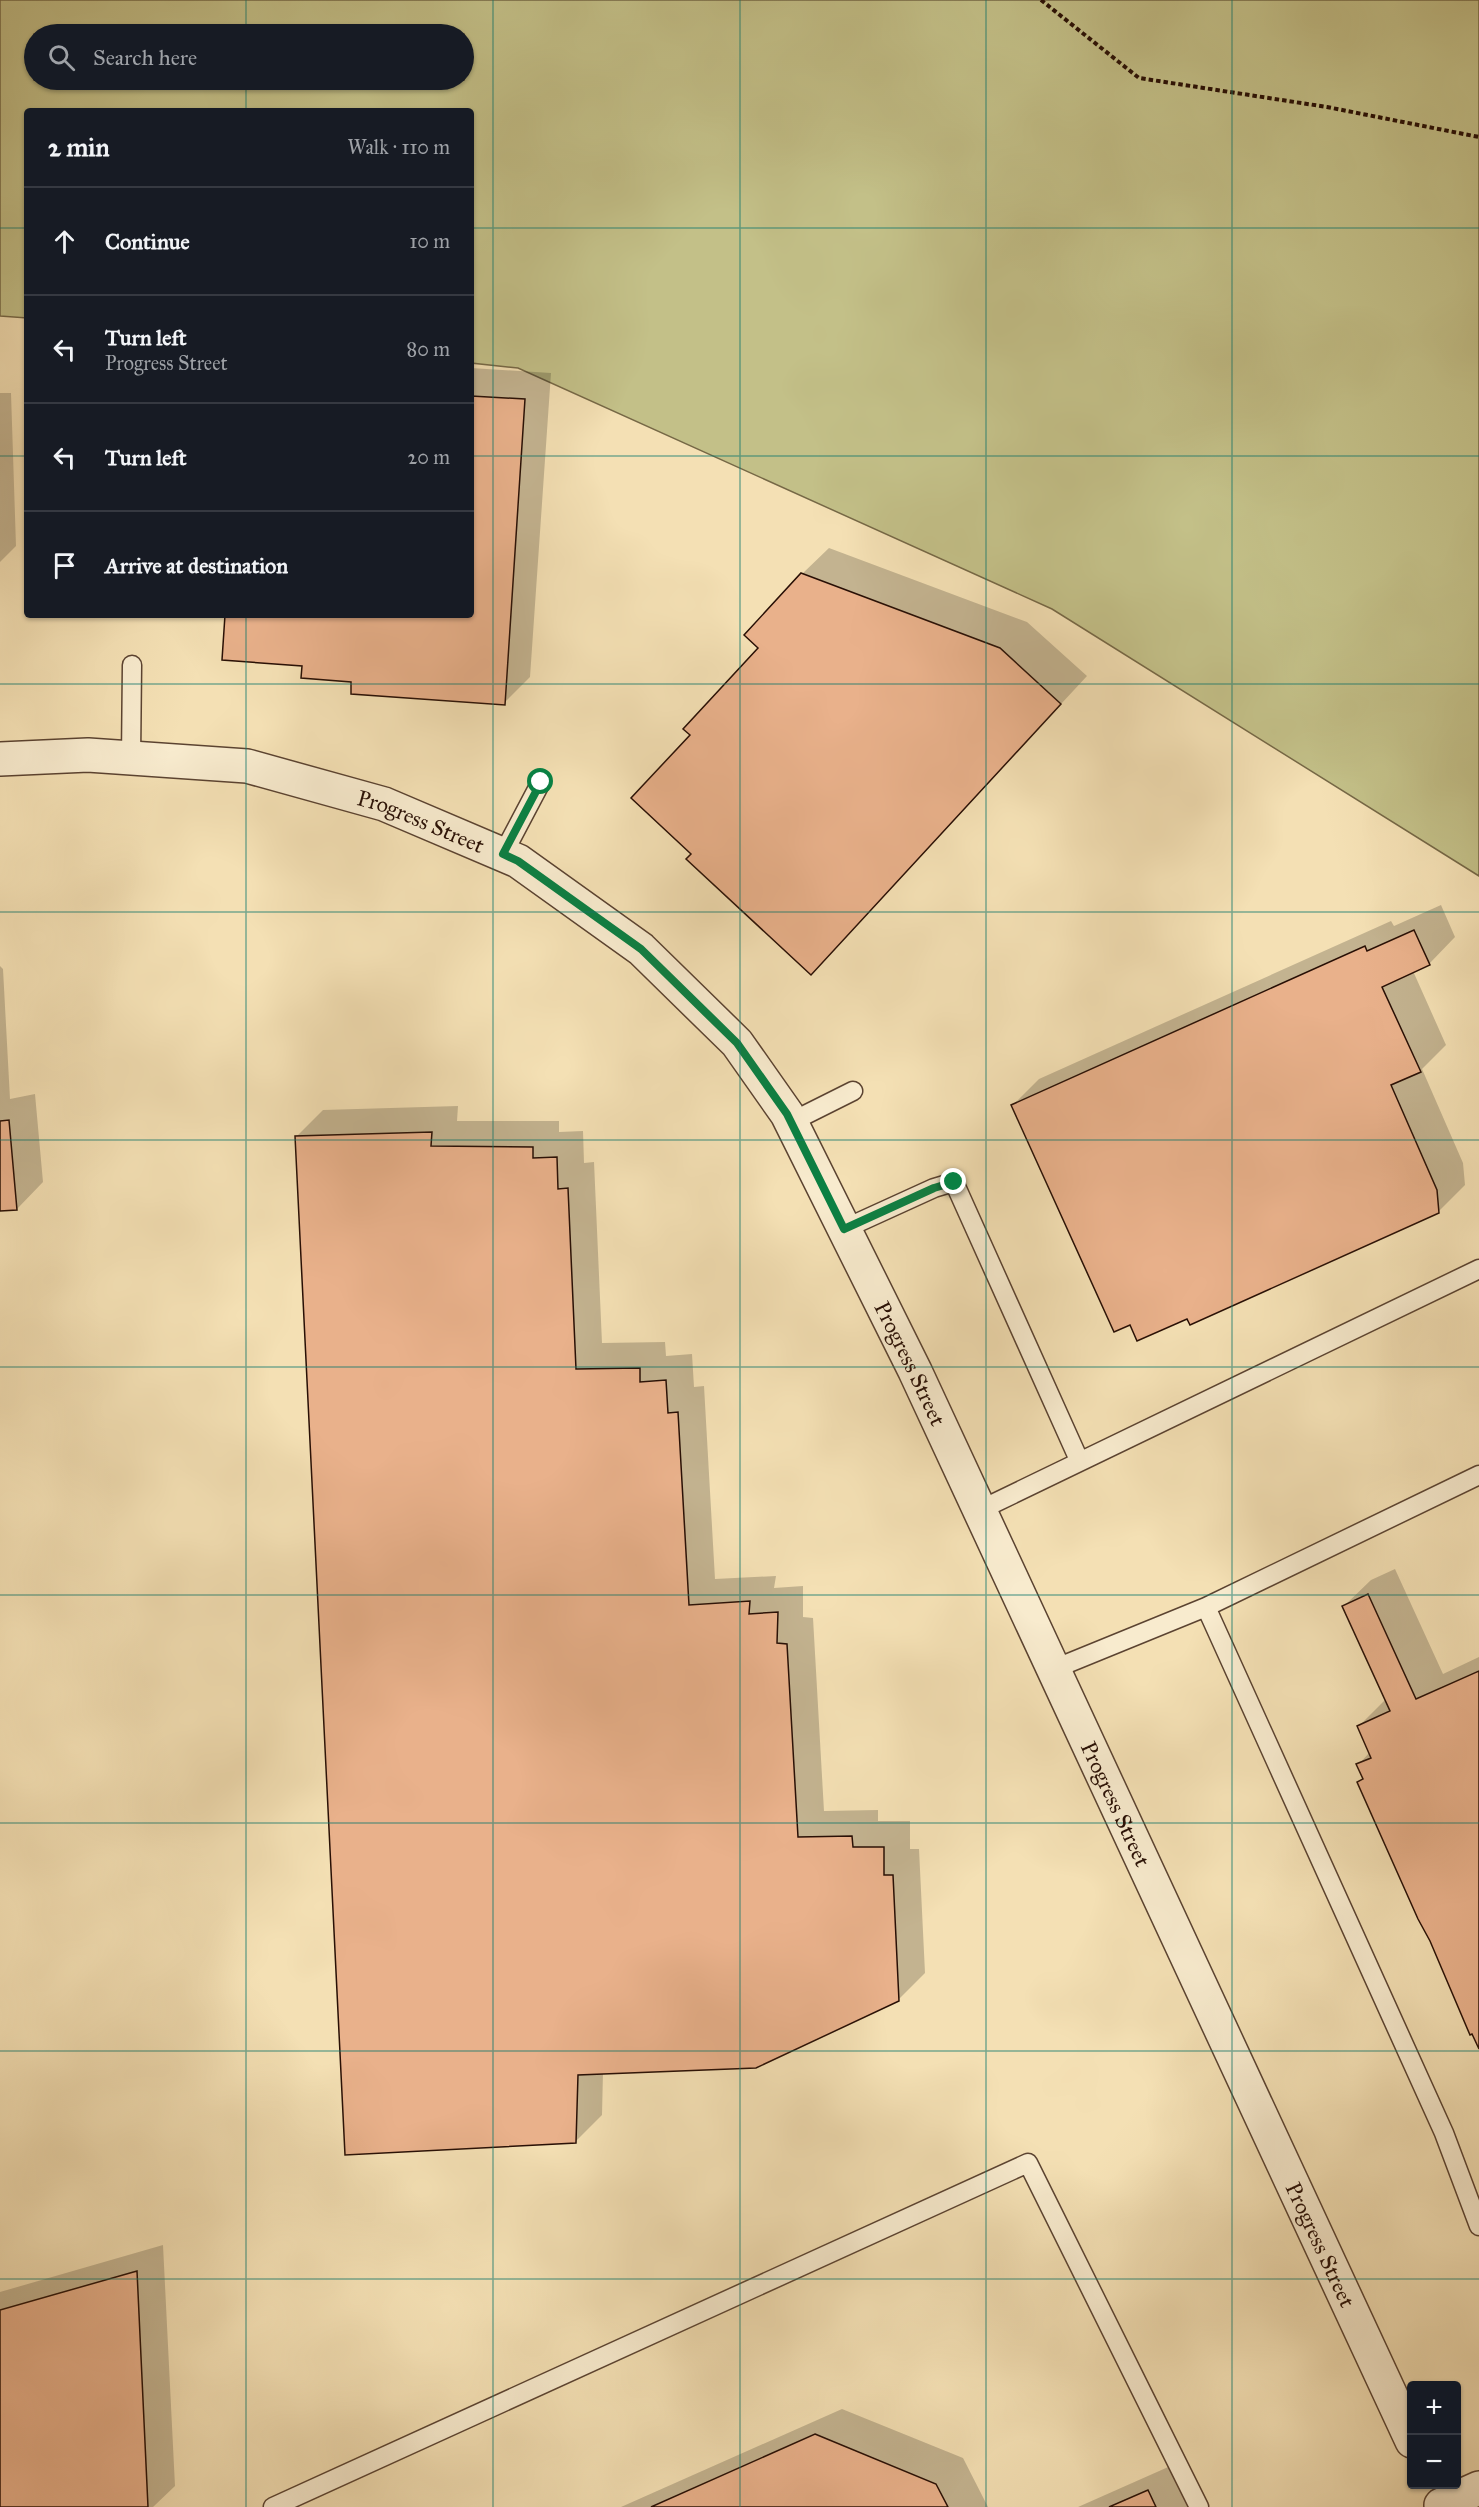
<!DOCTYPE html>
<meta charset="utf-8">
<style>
:root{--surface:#171b24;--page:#242831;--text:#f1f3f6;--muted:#9ea1a6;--line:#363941}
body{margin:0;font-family:"IM FELL Great Primer",serif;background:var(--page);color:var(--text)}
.controls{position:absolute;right:18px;bottom:18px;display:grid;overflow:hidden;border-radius:6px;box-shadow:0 2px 4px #0004}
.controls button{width:54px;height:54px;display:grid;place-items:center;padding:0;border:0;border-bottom:2px solid var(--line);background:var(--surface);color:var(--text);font:30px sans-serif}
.stop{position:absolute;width:18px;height:18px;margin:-14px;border:4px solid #0b8043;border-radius:50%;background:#fff}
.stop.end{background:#0b8043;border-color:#fff;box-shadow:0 2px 6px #0008}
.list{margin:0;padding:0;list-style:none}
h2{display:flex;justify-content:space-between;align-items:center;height:78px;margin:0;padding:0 24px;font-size:26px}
h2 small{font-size:20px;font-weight:400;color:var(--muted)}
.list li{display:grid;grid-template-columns:39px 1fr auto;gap:18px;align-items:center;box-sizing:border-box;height:108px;padding:0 24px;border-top:2px solid var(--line)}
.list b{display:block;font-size:22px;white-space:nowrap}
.list p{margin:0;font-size:20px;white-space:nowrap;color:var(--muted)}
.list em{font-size:20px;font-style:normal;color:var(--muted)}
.icon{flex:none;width:33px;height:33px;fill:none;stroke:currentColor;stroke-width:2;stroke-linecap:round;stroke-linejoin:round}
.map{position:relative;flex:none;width:1479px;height:2507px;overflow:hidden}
.search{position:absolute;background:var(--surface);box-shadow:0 2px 4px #0004;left:24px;top:24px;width:450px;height:66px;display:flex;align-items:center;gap:15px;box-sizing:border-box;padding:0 21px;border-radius:33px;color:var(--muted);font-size:22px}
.panel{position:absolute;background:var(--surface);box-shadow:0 2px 4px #0004;left:24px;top:108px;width:450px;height:510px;border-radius:6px}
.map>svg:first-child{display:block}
.green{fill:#c3c088;stroke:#766846;stroke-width:1.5;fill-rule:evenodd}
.shadow{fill:#0003}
.building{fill:#e9b18b;stroke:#280f05;stroke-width:1.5}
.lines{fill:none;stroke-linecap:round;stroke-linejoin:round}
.lane-casing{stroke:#5b4331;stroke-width:21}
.street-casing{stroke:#5b4331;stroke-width:36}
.path{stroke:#280f05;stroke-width:4;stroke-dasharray:4.5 3;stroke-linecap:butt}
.lane{stroke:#f8ebce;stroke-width:18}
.street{stroke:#f8ebce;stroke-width:33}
.route{stroke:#0b8043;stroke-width:8}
.grid{fill:none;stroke:#0f766e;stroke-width:1.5;stroke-opacity:0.55}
.labels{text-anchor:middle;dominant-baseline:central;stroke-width:6;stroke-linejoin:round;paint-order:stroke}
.street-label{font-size:22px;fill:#280f05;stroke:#f8ebce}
</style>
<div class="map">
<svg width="1479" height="2507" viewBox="0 0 1479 2507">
<rect width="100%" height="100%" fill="#f4e0b4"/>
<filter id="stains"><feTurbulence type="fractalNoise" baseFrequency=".00333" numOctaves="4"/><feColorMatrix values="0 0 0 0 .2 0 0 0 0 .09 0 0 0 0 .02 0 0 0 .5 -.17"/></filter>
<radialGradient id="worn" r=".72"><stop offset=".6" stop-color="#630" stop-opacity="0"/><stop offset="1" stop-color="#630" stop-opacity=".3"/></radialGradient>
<!-- green -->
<path class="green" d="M0 0H1479V876L1052 609 518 368 471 363V111H27V318L0 316ZM34 34H464V80H34Z"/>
<!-- shadow -->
<path class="shadow" d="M471 368 551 373 530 677 504 703 353 680 303 664 227 615H471Z
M0 393H11L16 546 0 562Z
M829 548 1027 622 1087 676 811 973 693 854 692 735 760 648 802 574Z
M1441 905 1455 937 1429 964 1413 971 1446 1045 1422 1069 1463 1163 1465 1185 1438 1212 1013 1105 1039 1079 1391 921 1394 926Z
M0 966 3 969 10 1099 35 1094 43 1182 17 1209 0 1210Z
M458 1106 457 1121H559V1132L583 1131 584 1163 594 1162 602 1343 665 1342 666 1356 692 1354 694 1387 704 1386 715 1579 776 1576 774 1588 803 1586V1617L813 1618 824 1811 878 1810V1821H910V1849H919L925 1973 898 2000 603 2072 602 2115 575 2142 297 1136 323 1110Z
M1395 1569 1443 1674 1479 1657V2048L1358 1783 1364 1777 1358 1765 1370 1752 1359 1726 1386 1699 1344 1606 1371 1580Z
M163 2245 175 2486 153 2507H0V2292Z
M842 2409 963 2458 988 2507H621Z
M1175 2464 1195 2507H1078Z"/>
<!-- building -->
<path class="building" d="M471 396 525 399 505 705 351 694V682L301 678 302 666 222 660 225 615H471Z
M801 573 1000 648 1061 704 811 975 686 859 691 854 631 798 690 735 683 729 758 648 744 635Z
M1414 930 1430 965 1382 987 1421 1072 1391 1085 1437 1190 1439 1213 1190 1325 1187 1319 1137 1341 1130 1325 1114 1332 1011 1105 1365 946 1367 951Z
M9 1120 17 1210 0 1211V1121Z
M432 1132 431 1146 533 1147V1158L557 1157 558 1189 568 1188 576 1369 640 1368V1382L666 1380 668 1413 678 1412 689 1605 750 1601 749 1614 778 1612 777 1643 787 1644 798 1837 852 1836 853 1847H884V1875H893L899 2001 756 2068 578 2075 576 2143 345 2155 295 1136Z
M1368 1594 1416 1699 1479 1671V2049L1472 2034 1470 2035 1430 1941 1418 1919 1357 1782 1363 1779 1356 1764 1371 1758 1357 1726 1390 1711 1342 1606Z
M137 2271 148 2507H0V2310Z
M815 2434 936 2484 948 2507H651Z
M1148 2490 1156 2507H1109Z"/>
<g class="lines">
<defs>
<path id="lane" d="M131 758 132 665
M503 854 541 782
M791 1122 853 1091
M844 1229 934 1188 954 1182 1079 1460
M1479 1475 1206 1607 1444 2133 1479 2226
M980 1510 1479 1269
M1054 1669 1206 1607
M273 2507 1028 2163 1199 2507"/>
<g id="street">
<path id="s1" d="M0 759 88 755 247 766 384 804 518 861 641 949 737 1043 787 1114 915 1371 1412 2441"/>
<path d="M1441 2505 1479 2488"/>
</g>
</defs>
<!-- lane casing -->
<use href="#lane" class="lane-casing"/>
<!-- street casing -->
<use href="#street" class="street-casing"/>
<!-- path -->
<path class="path" d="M1041 0 1139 78 1327 107 1479 137"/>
<!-- lane -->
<use href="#lane" class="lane"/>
<!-- street -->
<use href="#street" class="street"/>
</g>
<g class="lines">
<!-- route -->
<path class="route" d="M541 782 503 854 518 861 641 949 737 1043 787 1114 844 1229 934 1188 954 1182"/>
</g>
<!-- grid -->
<path class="grid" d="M246 0V34M493 0V2507M740 0V2507M986 0V2507M1232 0V2507M246 80V111M0 228H27M471 228H1479M0 456H27M471 456H1479M246 615V2507M0 684H1479M0 912H1479M0 1140H1479M0 1367H1479M0 1595H1479M0 1823H1479M0 2051H1479M0 2279H1479"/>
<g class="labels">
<!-- street labels -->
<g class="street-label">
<text stroke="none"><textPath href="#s1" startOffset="430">Progress Street</textPath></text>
<text stroke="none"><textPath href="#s1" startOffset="1186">Progress Street</textPath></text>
<text stroke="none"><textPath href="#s1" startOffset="1672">Progress Street</textPath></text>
<text stroke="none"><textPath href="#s1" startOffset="2158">Progress Street</textPath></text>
</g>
</g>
<rect width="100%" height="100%" filter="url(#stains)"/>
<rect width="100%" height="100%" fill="url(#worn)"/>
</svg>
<div class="controls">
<button>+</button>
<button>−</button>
</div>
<div class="stop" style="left:541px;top:782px"></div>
<div class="stop end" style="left:954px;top:1182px"></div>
<div class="search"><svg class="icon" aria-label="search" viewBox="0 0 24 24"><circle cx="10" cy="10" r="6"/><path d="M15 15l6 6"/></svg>Search here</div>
<section class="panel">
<h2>2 min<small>Walk · 110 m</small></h2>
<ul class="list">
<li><svg class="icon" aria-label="ahead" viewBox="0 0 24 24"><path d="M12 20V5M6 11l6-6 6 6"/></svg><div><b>Continue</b></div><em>10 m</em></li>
<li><svg class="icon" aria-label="left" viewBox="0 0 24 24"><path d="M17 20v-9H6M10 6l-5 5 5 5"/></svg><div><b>Turn left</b><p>Progress Street</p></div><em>80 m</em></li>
<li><svg class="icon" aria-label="left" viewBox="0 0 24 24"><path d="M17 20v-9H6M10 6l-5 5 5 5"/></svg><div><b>Turn left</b></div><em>20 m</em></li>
<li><svg class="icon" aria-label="arrive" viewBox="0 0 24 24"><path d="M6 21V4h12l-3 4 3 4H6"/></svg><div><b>Arrive at destination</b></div></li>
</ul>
</section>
</div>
